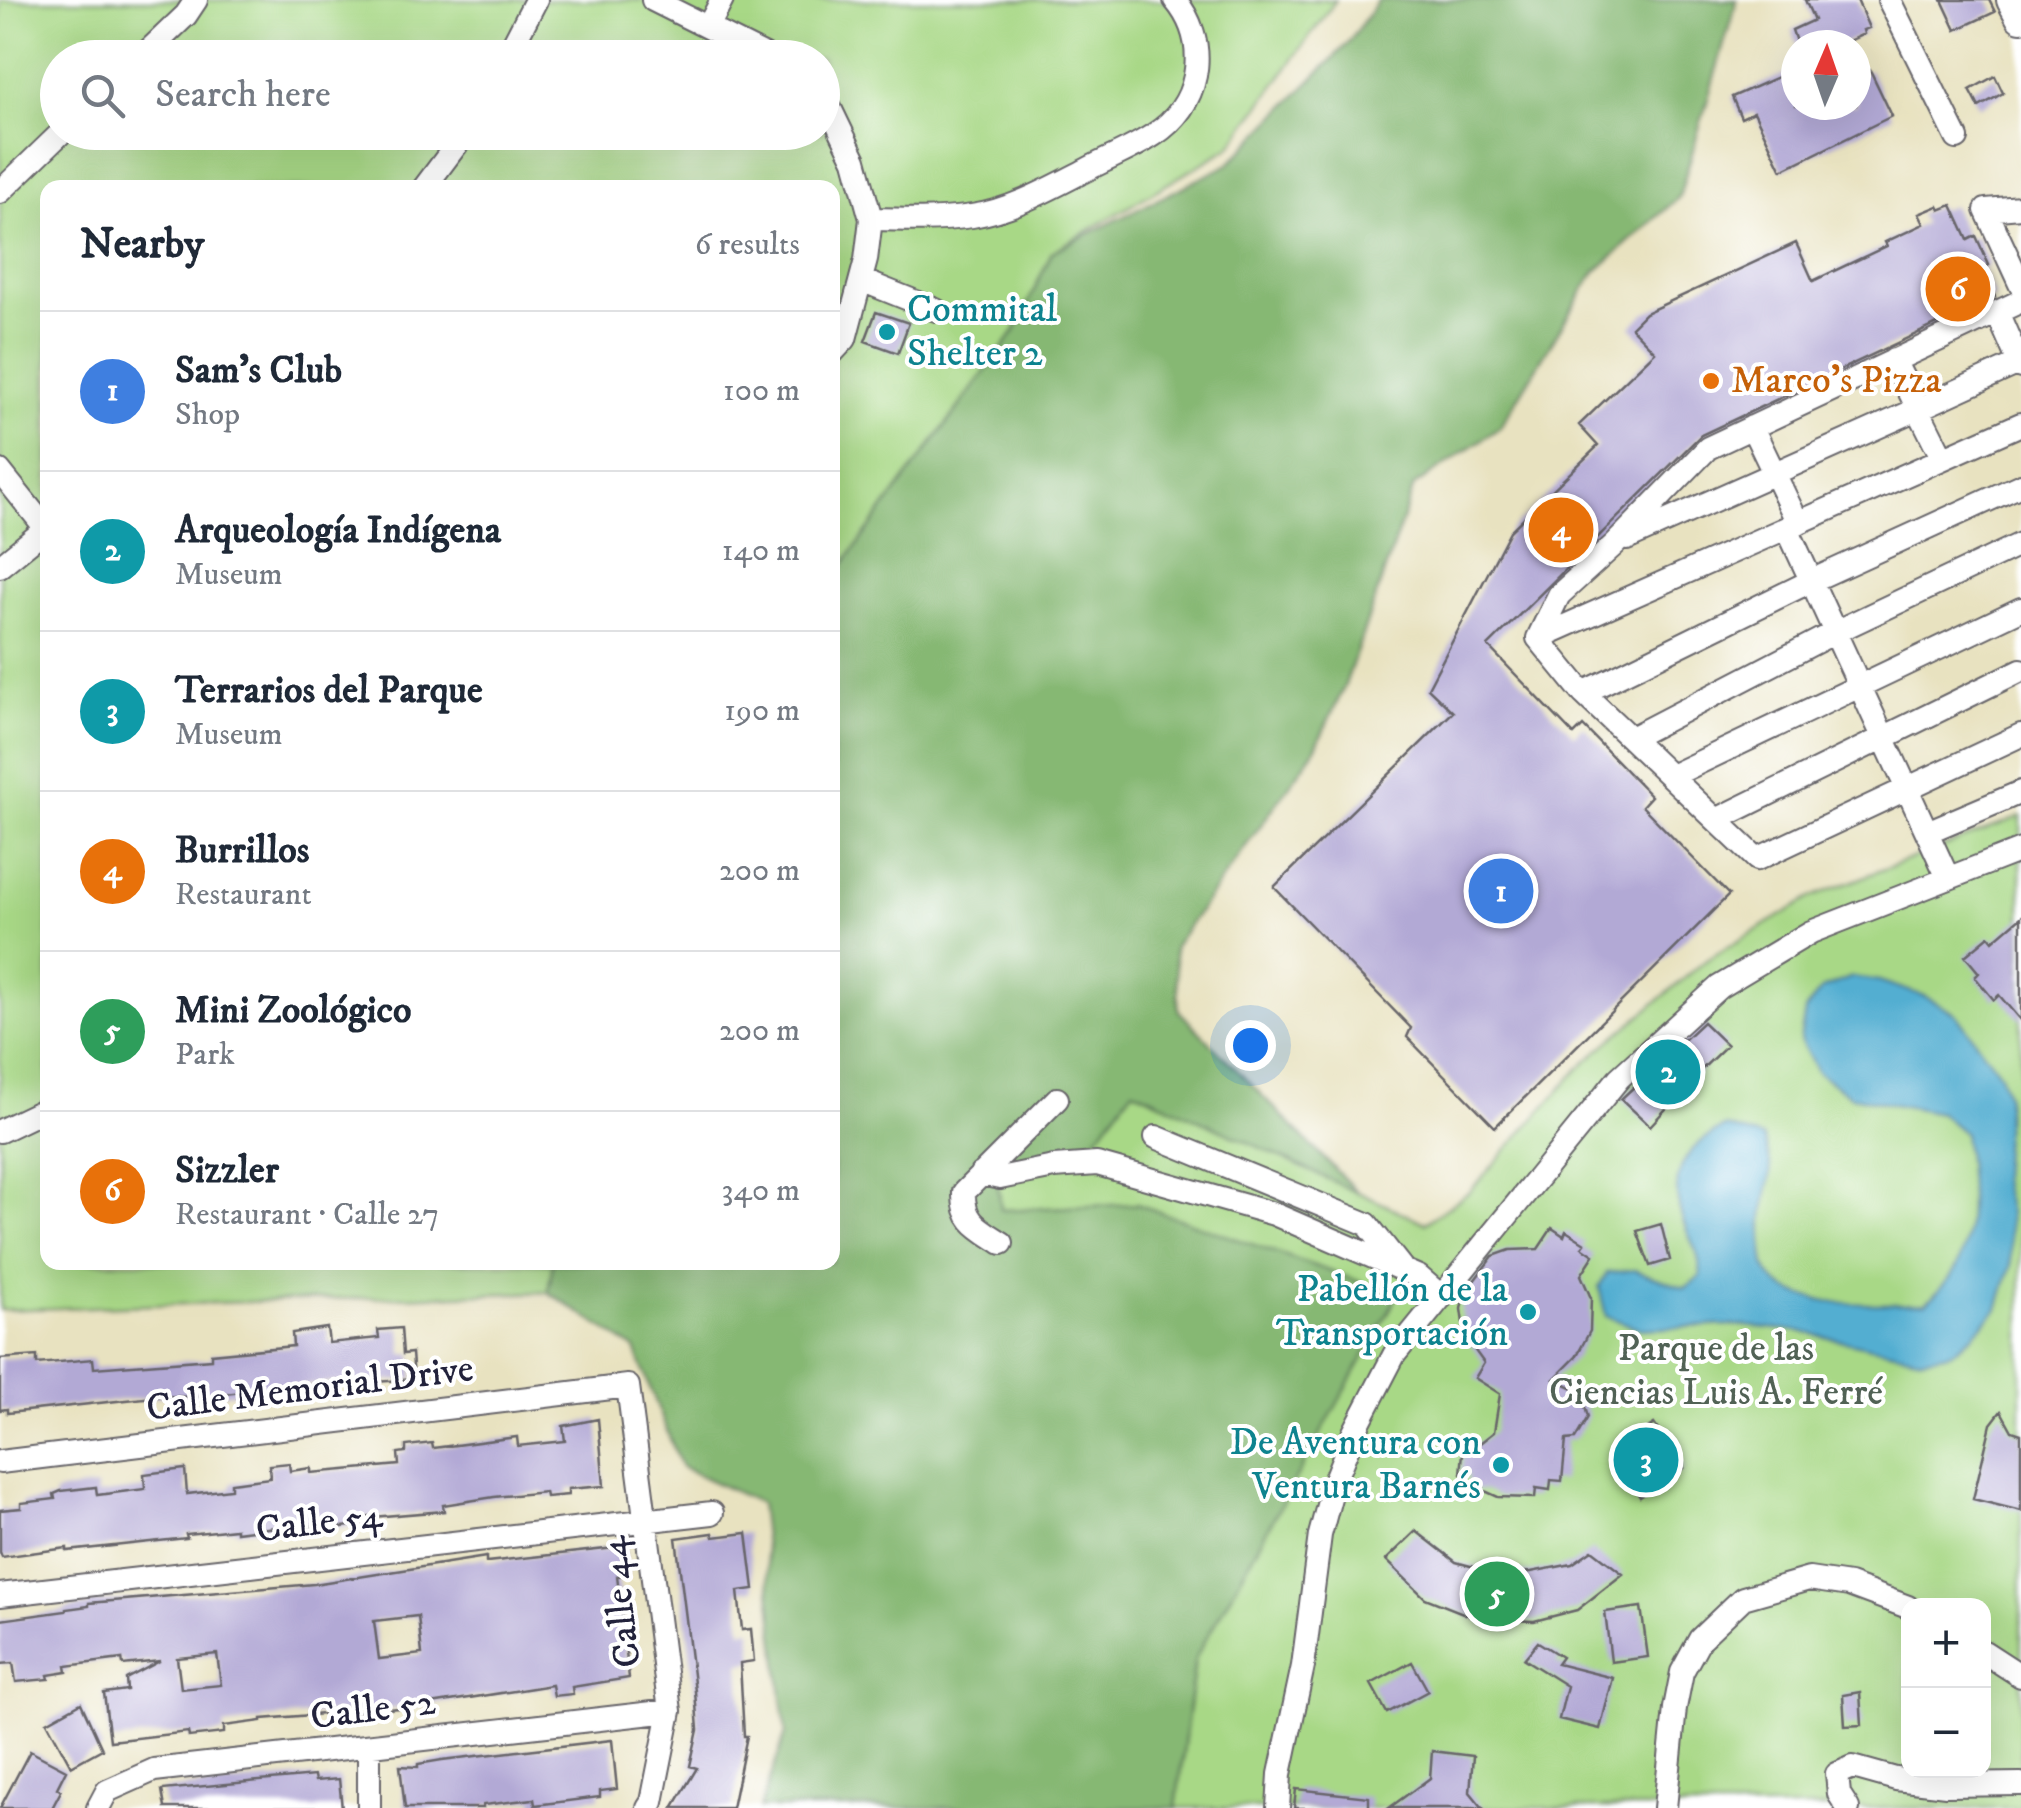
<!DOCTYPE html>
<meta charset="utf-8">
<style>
:root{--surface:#fff;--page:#f2f2f3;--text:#1f2937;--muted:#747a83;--line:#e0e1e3;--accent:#c8321e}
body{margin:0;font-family:"IM FELL DW Pica",serif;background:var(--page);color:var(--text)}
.controls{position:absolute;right:30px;bottom:30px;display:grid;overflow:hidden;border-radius:20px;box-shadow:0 10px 40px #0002}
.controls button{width:90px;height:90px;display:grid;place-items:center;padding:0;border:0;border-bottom:2px solid var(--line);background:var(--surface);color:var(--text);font:50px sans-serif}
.compass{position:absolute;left:1781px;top:30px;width:90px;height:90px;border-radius:50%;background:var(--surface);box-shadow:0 10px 40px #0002;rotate:2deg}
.you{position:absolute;left:1250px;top:1045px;width:35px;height:35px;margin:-25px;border:8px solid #fff;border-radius:50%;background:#1a73e8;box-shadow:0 0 0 15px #1a73e833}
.badge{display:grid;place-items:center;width:65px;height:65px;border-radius:50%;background:var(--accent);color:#fff;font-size:32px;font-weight:700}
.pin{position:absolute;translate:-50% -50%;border:5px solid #fff;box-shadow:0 2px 10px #0006}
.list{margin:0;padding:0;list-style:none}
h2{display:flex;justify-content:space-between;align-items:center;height:130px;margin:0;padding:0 40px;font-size:42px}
h2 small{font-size:32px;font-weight:400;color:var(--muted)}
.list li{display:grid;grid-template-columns:65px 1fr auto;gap:30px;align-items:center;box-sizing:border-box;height:160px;padding:0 40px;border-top:2px solid var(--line)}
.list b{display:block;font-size:38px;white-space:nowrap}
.list p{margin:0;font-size:32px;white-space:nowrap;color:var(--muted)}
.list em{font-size:32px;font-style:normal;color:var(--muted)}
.icon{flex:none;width:55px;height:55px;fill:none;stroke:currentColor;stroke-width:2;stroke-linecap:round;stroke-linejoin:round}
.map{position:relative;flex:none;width:2021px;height:1808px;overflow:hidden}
.search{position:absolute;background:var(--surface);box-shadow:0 10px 40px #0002;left:40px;top:40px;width:800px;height:110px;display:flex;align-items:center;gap:25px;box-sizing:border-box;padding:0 35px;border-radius:55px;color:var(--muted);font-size:38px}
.panel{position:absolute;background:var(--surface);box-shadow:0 10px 40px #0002;left:40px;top:180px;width:800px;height:1090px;border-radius:20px}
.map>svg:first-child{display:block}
.green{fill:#a8d886;stroke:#657d60;stroke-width:2.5;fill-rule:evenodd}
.forest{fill:#86b873;stroke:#546d57;stroke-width:2.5}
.water{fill:#53aed1;stroke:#3a6886;stroke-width:2.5}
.building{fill:#b2a9d5;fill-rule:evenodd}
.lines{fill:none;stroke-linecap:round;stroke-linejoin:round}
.minor-casing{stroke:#67656a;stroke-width:26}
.major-casing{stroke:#67656a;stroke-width:34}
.minor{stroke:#fff;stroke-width:22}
.major{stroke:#fff;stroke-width:30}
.culture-dot{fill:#0f9aa8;stroke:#fff;stroke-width:4}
.food-dot{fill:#e8710a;stroke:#fff;stroke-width:4}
.labels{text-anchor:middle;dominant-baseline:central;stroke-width:8;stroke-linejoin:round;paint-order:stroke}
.culture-label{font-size:38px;fill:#0d838f;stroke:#fff;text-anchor:end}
.food-label{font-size:38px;fill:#c56008;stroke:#fff;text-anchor:start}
.park-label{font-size:38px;fill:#516255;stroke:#fff}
.street-label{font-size:38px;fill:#22223b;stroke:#fff}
</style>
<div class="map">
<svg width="2021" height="1808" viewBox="0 0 2021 1808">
<rect width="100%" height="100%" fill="#fff"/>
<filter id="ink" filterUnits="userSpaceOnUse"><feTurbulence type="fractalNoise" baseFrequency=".01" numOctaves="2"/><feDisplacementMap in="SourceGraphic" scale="20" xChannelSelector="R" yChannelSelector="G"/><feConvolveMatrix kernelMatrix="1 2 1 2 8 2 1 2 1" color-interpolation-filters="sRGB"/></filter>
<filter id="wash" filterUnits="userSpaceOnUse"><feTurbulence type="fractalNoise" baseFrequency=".0048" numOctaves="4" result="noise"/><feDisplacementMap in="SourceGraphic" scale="40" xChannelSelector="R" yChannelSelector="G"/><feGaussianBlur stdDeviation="2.25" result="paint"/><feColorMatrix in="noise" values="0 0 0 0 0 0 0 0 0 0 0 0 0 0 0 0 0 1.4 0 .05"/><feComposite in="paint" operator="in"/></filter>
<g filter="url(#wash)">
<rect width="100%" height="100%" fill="#e8e2c0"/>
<!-- green -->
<path class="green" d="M0 0H1336L1230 147 1052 252 1015 331 833 578 832 188H48V1262L553 1263 548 1292 0 1310ZM58 58H822V132H58Z
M2021 816V1808H1176L1195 1659 1137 1204 1001 1210 997 1175 1085 1153 1133 1089 1425 1223 1469 1192 1584 1063 1705 961 1812 897ZM1908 1606H1984V1770H1908Z"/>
<!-- forest -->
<path class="forest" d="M1379 0H1737L1679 197 1594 273 1500 427 1414 486 1345 685 1313 753 1174 946 1179 1011 1358 1193 1133 1089 1085 1153 997 1176 1001 1210 1137 1204 1398 1295 1195 1659 1176 1808H760L786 1733 760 1503 681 1467 635 1349 548 1292 553 1263 832 1262 833 578 1015 331 1052 252 1229 164 1346 45Z"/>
<!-- water -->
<path class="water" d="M1852 977 1879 981 1924 996 1956 1014 2000 1074 2007 1095 2001 1179 2009 1212 2011 1265 1998 1309 1972 1336 1950 1353 1922 1358 1798 1331 1734 1325 1641 1329 1606 1316 1599 1287 1607 1273 1634 1270 1685 1288 1701 1276C1699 1249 1692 1246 1684 1223 1666 1177 1684 1145 1727 1127L1763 1138C1779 1182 1765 1182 1763 1221 1763 1234 1762 1255 1766 1268 1783 1312 1888 1304 1926 1303 1935 1294 1946 1284 1953 1273 1976 1238 1969 1173 1964 1133L1940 1113 1851 1096 1817 1072 1800 1040 1805 1011 1822 989Z"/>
<g id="blocks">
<!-- building -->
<path class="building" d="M1805 0H1857L1869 28 1863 30 1864 34 1840 45H1797L1792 30 1814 20Z
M1942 0H1989L1995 12 1956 30Z
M1796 69V105H1856V77L1870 70 1892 116 1782 170 1754 112 1741 118 1732 97Z
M1995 76 2003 93 1979 107 1970 90Z
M1952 205 1968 240 1976 236 1989 265 1982 269 1995 297 1701 435 1488 646 1574 735 1583 726 1651 796 1642 806 1729 895 1495 1127 1407 1037 1411 1028 1274 887 1453 712 1428 688 1510 531 1598 446 1579 425 1655 352 1631 327 1645 313 1796 243 1813 281 1887 246 1885 242 1924 224 1919 214 1938 206 1940 210Z
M876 312 909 323 898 353 865 341Z
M2021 917V1021L1999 995 1994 1000 1975 977 1979 973 1965 956 1989 936 1993 941Z
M1703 1022 1727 1045 1674 1096 1676 1098 1650 1126 1621 1099Z
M1661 1224 1670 1260 1650 1266 1637 1231Z
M1552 1228 1564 1236 1566 1231 1585 1243 1582 1247 1594 1255 1581 1275 1591 1298 1590 1331 1576 1357 1554 1379 1580 1391 1588 1417 1575 1439 1566 1440 1562 1481 1551 1480 1550 1490 1536 1488 1535 1498 1498 1497 1485 1491 1467 1489 1468 1475 1461 1474 1464 1442 1480 1443 1494 1432 1500 1394 1475 1378 1484 1363 1465 1337 1461 1309 1464 1294 1493 1256 1510 1250 1538 1249Z
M327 1328 329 1343 379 1338 378 1330 401 1328 403 1354 412 1353 414 1379 337 1385V1382L195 1397 163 1396 7 1413V1409L0 1410V1359L37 1356V1364L93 1359 94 1368 211 1359V1354L293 1346 292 1333Z
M2001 1411 2012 1431 2021 1434V1511L1973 1499 1991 1424Z
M598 1419 604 1486 568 1489V1495L546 1497 545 1492 494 1497 443 1505 444 1511 360 1518V1525L324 1529V1524L276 1530V1527L236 1532V1529L186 1534 187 1538 67 1551V1548L2 1557 0 1552V1510L21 1508V1503L55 1499 54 1494 61 1491 96 1487 97 1495 145 1489 144 1474 185 1469 187 1494 231 1489V1483L270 1478 269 1465 289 1463 290 1471 311 1468V1473L399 1465 398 1453 406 1452V1446L432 1443 433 1448 517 1437 518 1446 565 1441 563 1426Z
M1654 1424 1684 1468 1640 1497 1610 1453Z
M1416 1531 1456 1562 1496 1573 1531 1572 1572 1564 1592 1550 1623 1574 1577 1610 1534 1621 1478 1619 1425 1598 1386 1560Z
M713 1533 714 1537 747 1533 754 1589 738 1591 742 1630 751 1629 754 1661 740 1663 744 1736H747L732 1808H673L697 1768 690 1766 698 1730 695 1691 676 1538Z
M625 1547 628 1575 617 1576 629 1678 572 1687 573 1694 554 1696 552 1685 412 1707 262 1719V1721L224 1726V1733L189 1737 188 1732 110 1741 104 1693 127 1690 126 1679 160 1661 123 1665 122 1659 66 1666 67 1672 48 1675 49 1679 16 1682 13 1663 0 1664V1620L66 1611V1609L89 1606V1603L314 1584 486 1557V1562ZM418 1616 422 1654 379 1659 374 1621ZM217 1654 221 1685 181 1689 177 1658Z
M1641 1607 1648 1657 1611 1662 1605 1612Z
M1538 1642 1562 1657 1557 1664 1613 1678 1600 1729 1559 1719 1567 1686 1524 1659Z
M1412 1662 1428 1691 1387 1713 1371 1684Z
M1860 1692 1862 1725 1845 1726 1843 1695Z
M81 1703 102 1749 71 1766 47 1722Z
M612 1740 617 1789 600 1791V1797L535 1805 534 1799 483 1805V1808H405L400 1766 418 1767V1764L442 1760Z
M30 1751 66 1770 57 1788 61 1791 52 1808H0Z
M1432 1751 1473 1756 1470 1792 1483 1808H1389L1430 1778Z
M314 1776 315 1781 339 1779 342 1808H165L162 1790Z
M1296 1789 1369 1797V1808H1294Z"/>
</g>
</g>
<g filter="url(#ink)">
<use href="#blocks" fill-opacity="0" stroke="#67656a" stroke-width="2.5"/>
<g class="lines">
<defs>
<path id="minor" d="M653 0 769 58
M1889 0 1957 138
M708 27 722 0
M141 58 186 15 196 0
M506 58 536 0
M822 101 829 106 855 160 871 219 866 260 845 339 832 353
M424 188 466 132
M0 192 62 132
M2021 207 1986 210 2021 286
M871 219C905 220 939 221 972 216 1012 210 1051 188 1086 170 1110 157 1140 146 1162 129 1203 97 1208 39 1175 0
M861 280 936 310
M1997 312 2021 367
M1752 427 1798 523
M1942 457 1918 409 2021 362
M0 471 48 531
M1787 528 1948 878
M1627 539 1918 409 1894 360
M0 566 48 527
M1538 638 1559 595 1615 544 1708 448 2021 301
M1538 638 1583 693 1757 859 2021 735
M1538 638 2021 424
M1583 693 1811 581 2021 485
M1631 738 1835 632 2021 544
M1671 776 2021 609
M1716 820 2021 670
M1927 832 2021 792
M0 1131 48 1108
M1156 1137 1367 1224 1401 1267
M981 1174 1000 1178 1054 1167 1097 1164 1274 1214 1419 1277 1442 1297
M1002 1243C979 1228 963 1222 964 1192L1057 1099
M0 1462 628 1386 670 1711 652 1802 648 1808
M0 1595 712 1513
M1984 1652 2021 1676
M369 1746V1808
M98 1808 107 1791 154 1770 670 1711
M1278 1808 1280 1774 1303 1666 1320 1535 1335 1479 1354 1432 1394 1355 1619 1078 1719 987 1811 932 2021 850
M1665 1808 1675 1708 1682 1672 1700 1639 1743 1598 1809 1579 1849 1585 1908 1607
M1848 1808 1839 1794 1837 1774 1853 1767 1896 1779 1946 1785 2021 1784"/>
<path id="major" d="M2012 0 2021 17"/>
</defs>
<!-- minor casing -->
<use href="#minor" class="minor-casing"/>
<!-- major casing -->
<use href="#major" class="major-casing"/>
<!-- minor -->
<use href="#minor" class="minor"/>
<!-- major -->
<use href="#major" class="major"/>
</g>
</g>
<!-- markers -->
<g class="culture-dot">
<circle cx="887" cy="332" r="10"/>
<circle cx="1528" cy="1312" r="10"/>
<circle cx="1501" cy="1465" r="10"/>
</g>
<circle class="food-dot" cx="1711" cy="381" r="10"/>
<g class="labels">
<!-- culture labels -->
<g class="culture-label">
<text x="907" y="310" text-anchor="start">Commital<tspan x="907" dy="44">Shelter 2</tspan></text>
<text x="1508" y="1290">Pabellón de la<tspan x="1508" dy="44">Transportación</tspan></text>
<text x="1481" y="1443">De Aventura con<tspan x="1481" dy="44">Ventura Barnés</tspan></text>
</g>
<!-- food labels -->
<g class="food-label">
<text x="1731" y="381">Marco's Pizza</text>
</g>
<!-- park labels -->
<g class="park-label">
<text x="1716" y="1349">Parque de las<tspan x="1716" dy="44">Ciencias Luis A. Ferré</tspan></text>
</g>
<!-- street labels -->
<g class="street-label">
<text transform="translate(310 1389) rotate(-7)">Calle Memorial Drive</text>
<text transform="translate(319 1523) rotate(-7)">Calle 54</text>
<text transform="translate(621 1602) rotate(-97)">Calle 44</text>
<text transform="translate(373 1710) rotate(-7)">Calle 52</text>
</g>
</g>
</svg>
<div class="controls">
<button>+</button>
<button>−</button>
</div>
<svg class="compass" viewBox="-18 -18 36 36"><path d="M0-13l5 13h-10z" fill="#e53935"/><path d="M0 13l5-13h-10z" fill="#747a83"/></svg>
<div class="you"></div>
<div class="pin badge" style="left:1501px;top:891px;background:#3f7fe0">1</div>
<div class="pin badge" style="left:1668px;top:1072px;background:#0f9aa8">2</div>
<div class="pin badge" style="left:1646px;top:1460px;background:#0f9aa8">3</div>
<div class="pin badge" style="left:1561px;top:530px;background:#e8710a">4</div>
<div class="pin badge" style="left:1497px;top:1594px;background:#2e9e5b">5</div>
<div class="pin badge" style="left:1958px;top:289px;background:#e8710a">6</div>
<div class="search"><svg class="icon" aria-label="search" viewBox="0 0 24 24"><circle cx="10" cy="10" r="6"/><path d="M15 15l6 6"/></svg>Search here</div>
<section class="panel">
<h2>Nearby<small>6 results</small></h2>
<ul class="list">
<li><span class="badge" style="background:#3f7fe0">1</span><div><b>Sam's Club</b><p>Shop</p></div><em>100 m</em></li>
<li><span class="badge" style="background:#0f9aa8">2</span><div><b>Arqueología Indígena</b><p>Museum</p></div><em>140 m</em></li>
<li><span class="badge" style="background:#0f9aa8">3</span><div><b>Terrarios del Parque</b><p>Museum</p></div><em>190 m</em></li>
<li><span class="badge" style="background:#e8710a">4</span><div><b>Burrillos</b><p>Restaurant</p></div><em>200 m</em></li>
<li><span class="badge" style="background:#2e9e5b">5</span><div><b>Mini Zoológico</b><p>Park</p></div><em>200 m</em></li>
<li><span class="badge" style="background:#e8710a">6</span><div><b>Sizzler</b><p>Restaurant · Calle 27</p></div><em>340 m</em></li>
</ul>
</section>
</div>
